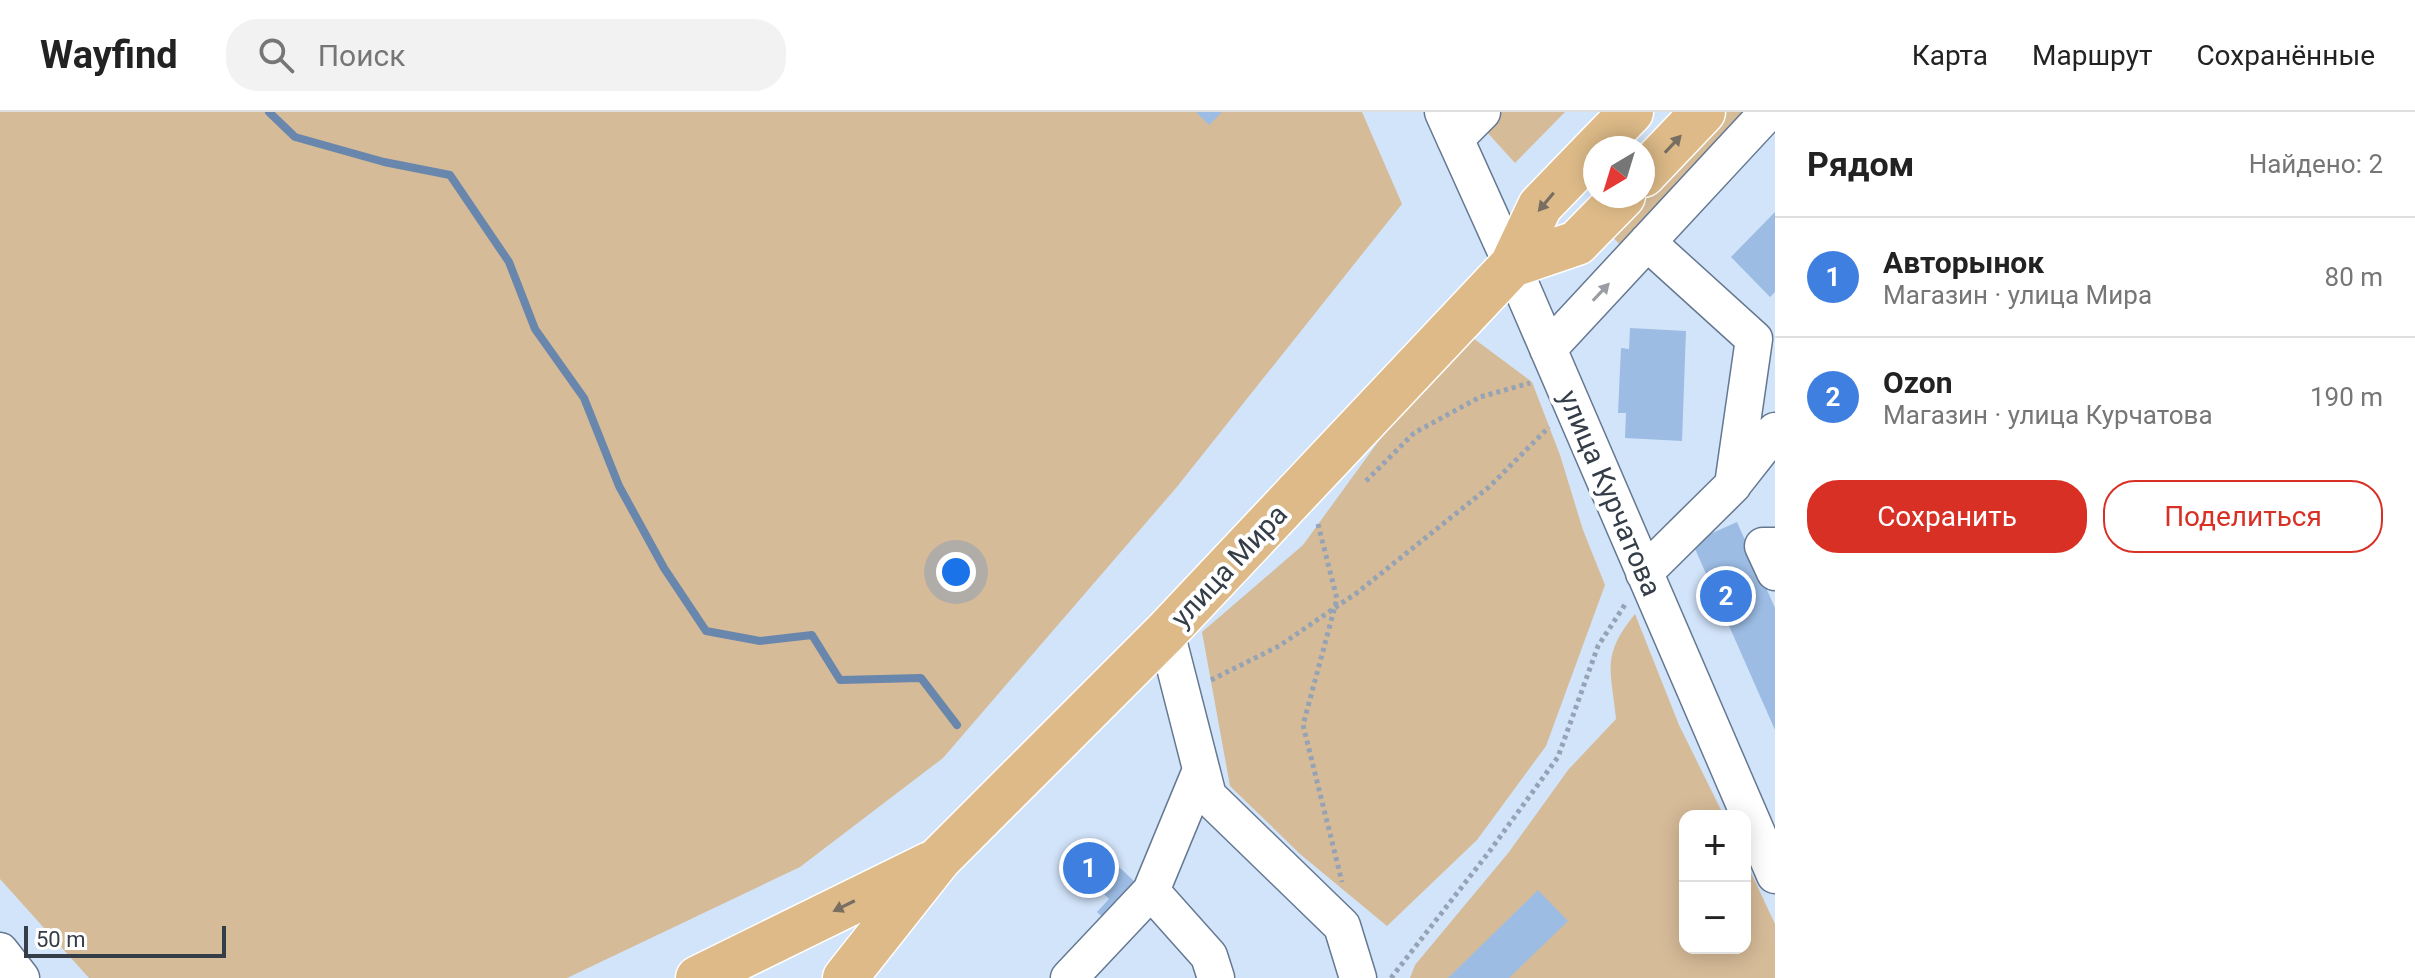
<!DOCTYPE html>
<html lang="ru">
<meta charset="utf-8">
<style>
:root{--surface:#fff;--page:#f2f2f2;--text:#222;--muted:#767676;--line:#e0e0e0;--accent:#d93025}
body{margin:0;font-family:Roboto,sans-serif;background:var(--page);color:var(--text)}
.controls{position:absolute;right:24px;bottom:24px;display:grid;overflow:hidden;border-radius:16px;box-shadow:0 4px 20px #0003}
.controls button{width:72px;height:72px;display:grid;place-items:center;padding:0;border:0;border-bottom:2px solid var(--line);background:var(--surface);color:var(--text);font:40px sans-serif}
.compass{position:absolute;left:1583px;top:24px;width:72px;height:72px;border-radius:50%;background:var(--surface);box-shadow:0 4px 20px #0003;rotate:218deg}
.scale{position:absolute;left:24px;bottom:20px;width:202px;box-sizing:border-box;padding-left:8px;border:4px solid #343d48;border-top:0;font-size:22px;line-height:28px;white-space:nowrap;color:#343d48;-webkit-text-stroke:6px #fff;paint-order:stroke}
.you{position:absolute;left:956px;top:460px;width:28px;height:28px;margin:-20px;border:6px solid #fff;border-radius:50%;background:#1a73e8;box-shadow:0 0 0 12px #1a73e833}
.badge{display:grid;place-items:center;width:52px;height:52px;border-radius:50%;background:var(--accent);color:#fff;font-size:26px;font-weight:700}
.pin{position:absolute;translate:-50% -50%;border:4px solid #fff;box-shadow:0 2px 8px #0006}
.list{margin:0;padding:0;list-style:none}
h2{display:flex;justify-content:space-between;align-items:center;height:104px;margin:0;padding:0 32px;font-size:34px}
h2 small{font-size:26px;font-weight:400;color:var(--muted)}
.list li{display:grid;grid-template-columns:52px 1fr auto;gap:24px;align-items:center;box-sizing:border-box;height:120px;padding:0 32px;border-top:2px solid var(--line)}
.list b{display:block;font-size:30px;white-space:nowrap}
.list p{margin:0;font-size:26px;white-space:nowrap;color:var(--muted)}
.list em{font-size:26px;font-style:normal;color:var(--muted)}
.actions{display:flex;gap:16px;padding:24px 32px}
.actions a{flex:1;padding:18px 0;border:2px solid var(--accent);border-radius:32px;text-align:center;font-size:28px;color:var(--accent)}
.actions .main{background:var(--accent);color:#fff}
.icon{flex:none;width:44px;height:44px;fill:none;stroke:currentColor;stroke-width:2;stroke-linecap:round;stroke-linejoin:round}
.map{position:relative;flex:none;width:1775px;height:866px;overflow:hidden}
header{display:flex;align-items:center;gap:48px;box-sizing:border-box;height:112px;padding:0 40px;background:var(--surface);border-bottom:2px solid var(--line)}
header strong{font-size:38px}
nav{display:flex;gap:44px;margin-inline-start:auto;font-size:28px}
.search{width:560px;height:72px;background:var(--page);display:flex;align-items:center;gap:20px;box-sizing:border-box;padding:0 28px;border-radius:32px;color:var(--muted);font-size:30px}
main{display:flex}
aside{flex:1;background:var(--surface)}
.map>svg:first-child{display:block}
.green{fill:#d6bb98}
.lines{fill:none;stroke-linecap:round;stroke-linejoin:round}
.stream{stroke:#6987ad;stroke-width:8}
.building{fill:#9cbce4}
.minor-casing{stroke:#657891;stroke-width:39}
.major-casing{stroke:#fff;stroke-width:47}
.path{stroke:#95a3b5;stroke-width:5;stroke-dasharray:4 4;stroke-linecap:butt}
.minor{stroke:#fff;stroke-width:36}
.major{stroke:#ddba88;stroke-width:44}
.oneway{fill:#786f62}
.oneway2{fill:#9a9ea4}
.labels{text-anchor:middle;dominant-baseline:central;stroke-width:8;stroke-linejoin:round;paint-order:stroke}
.street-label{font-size:28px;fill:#343d48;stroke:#fff}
</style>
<header>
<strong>Wayfind</strong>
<div class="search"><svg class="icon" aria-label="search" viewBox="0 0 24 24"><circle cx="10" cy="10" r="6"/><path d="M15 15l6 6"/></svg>Поиск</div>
<nav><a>Карта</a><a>Маршрут</a><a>Сохранённые</a></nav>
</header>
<main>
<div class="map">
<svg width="1775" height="866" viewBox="0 0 1775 866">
<rect width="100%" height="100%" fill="#d2e4fa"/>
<!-- green -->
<path class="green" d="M0 0H1362L1402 92 1176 376 943 646 800 755 567 866H89L0 767Z
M1502 0H1565L1515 51 1485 18Z
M1724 0H1771L1634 148 1610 122Z
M1473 226 1532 270 1560 343 1583 418 1605 473 1546 634 1477 728 1387 814 1300 742 1230 674 1202 520 1303 433 1439 246Z
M1635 502 1679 613 1724 704H1685V836H1745V748L1775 812V866H1410L1415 853 1509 740 1568 658 1616 607C1611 557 1601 544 1635 502Z"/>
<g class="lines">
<!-- stream -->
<path class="stream" d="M269 0 295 25 384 50 450 63 509 150 535 217 584 286 619 374 664 456 706 519 760 529 812 523 840 568 921 566 957 613"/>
</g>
<!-- building -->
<path class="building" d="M1196 0H1222L1209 13Z
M1775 100V180L1770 185 1731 145Z
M1630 216 1686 219 1682 329 1625 326 1626 301H1618L1621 236 1629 237Z
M1737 410 1775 496V618L1692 430Z
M1119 755 1135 770 1114 792 1121 798 1109 811 1097 800 1109 787 1099 777Z
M1538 778 1568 809 1509 866H1448Z"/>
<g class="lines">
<defs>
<path id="minor" d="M1443 0 1512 153 1775 763
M1455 27 1482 0
M1548 237 1768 0
M1734 371 1775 319
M1775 434H1763L1775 460
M1644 461 1733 373 1754 227 1647 130
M1166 520 1208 684 1342 814 1358 866
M1201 658 1151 779 1209 844 1216 866
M0 839 21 866
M1069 866 1151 779"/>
<path id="major" d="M1596 36 1631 0
M1643 63 1703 0
M1512 153 1577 131 1623 84
M698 866 930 752
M845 866 939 747 1166 520 1512 153 1540 94 1595 37"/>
</defs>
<!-- minor casing -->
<use href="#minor" class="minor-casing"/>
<!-- major casing -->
<use href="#major" class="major-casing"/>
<!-- path -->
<path class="path" d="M1366 369 1414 321 1480 285 1530 271
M1318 412 1337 487 1303 613 1342 770
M1211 568 1279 534 1358 480 1489 375 1549 315
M1391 866 1489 740 1558 645 1598 534 1626 491"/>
<!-- minor -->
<use href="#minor" class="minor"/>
<!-- major -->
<use href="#major" class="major"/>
</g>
<!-- one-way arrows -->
<defs><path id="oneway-solid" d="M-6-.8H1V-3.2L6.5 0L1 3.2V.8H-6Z" transform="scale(2)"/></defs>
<g class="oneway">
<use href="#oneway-solid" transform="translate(1673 32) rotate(-47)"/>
<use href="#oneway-solid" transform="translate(1546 90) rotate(130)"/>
<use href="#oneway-solid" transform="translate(844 794) rotate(154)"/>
</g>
<use class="oneway2" href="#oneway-solid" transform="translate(1601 180) rotate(-47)"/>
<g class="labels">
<!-- street labels -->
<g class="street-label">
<text transform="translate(1610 381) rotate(67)">улица Курчатова</text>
<text transform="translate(1229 454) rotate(-47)">улица Мира</text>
</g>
</g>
</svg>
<div class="controls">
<button>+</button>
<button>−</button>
</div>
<svg class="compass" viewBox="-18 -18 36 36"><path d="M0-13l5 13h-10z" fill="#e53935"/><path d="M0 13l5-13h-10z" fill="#767676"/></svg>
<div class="scale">50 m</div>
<div class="you"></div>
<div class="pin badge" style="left:1089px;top:756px;background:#3f7fe0">1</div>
<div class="pin badge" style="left:1726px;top:484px;background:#3f7fe0">2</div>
</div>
<aside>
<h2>Рядом<small>Найдено: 2</small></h2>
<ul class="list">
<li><span class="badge" style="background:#3f7fe0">1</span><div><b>Авторынок</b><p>Магазин · улица Мира</p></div><em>80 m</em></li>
<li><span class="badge" style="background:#3f7fe0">2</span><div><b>Ozon</b><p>Магазин · улица Курчатова</p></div><em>190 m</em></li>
</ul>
<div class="actions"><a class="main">Сохранить</a><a>Поделиться</a></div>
</aside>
</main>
